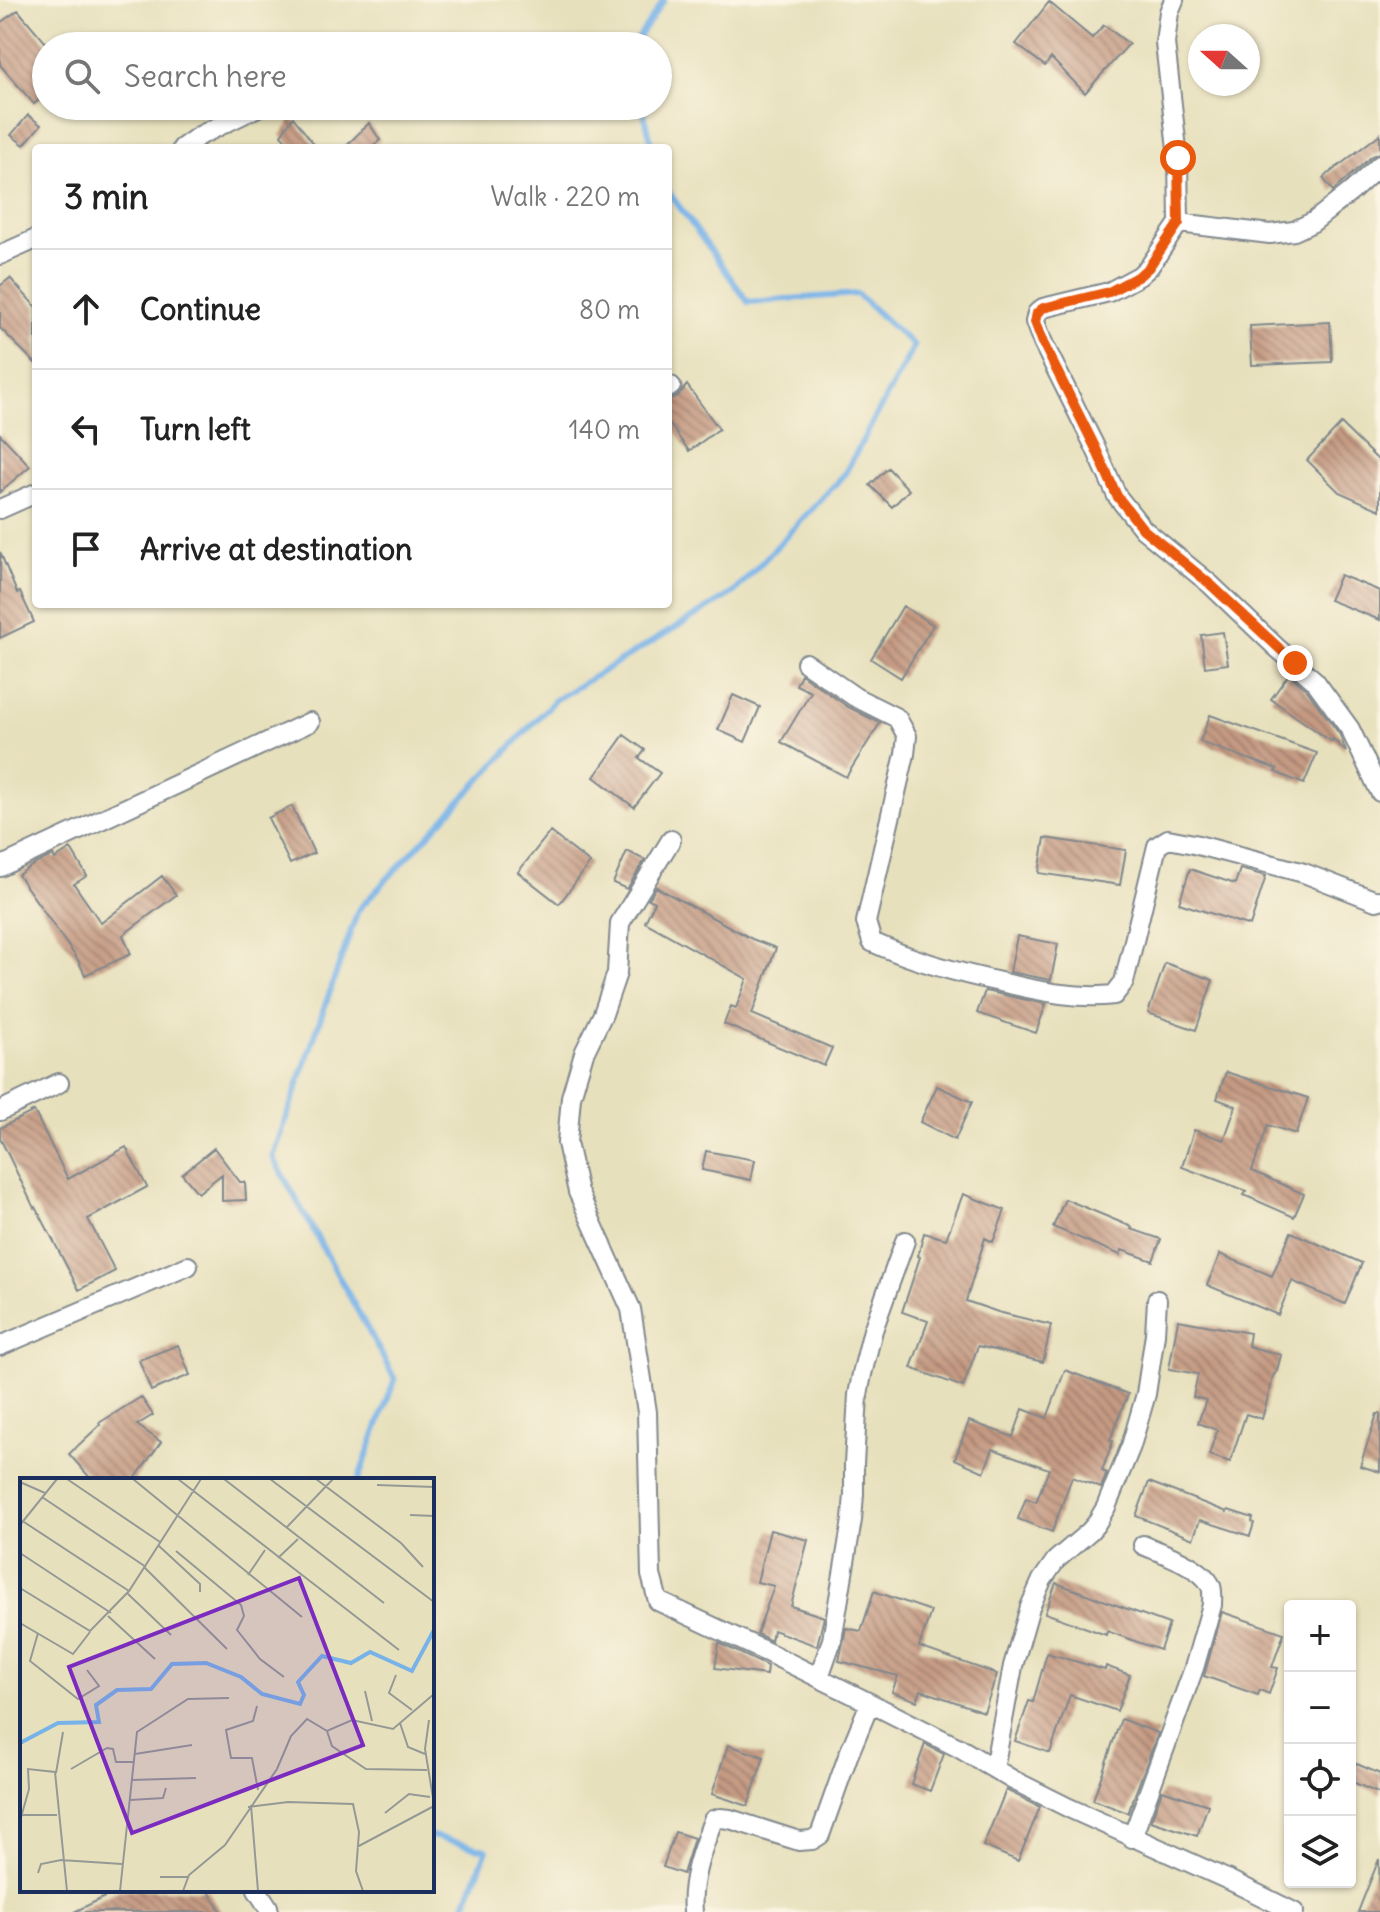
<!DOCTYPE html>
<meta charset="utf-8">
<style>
:root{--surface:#fff;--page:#f2f2f2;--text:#222;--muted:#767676;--line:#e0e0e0}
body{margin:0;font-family:Delius,sans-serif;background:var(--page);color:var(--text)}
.controls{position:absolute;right:24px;bottom:24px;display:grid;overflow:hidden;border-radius:8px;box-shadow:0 2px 6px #0004}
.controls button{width:72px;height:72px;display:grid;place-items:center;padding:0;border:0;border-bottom:2px solid var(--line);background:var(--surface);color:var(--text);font:40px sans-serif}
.compass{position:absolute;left:1188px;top:24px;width:72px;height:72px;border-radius:50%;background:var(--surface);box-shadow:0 2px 6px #0004;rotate:291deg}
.stop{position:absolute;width:24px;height:24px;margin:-18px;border:6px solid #ea580c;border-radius:50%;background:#fff}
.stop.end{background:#ea580c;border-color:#fff;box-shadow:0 2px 8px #0008}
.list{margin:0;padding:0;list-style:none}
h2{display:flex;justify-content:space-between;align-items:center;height:104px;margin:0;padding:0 32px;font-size:34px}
h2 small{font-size:26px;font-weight:400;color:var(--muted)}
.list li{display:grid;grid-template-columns:52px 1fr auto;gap:24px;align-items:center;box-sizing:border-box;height:120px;padding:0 32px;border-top:2px solid var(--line)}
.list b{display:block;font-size:30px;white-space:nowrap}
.list em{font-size:26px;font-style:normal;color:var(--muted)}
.icon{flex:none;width:44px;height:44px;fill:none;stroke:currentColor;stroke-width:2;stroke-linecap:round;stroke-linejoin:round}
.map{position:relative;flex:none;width:1380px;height:1912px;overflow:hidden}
.search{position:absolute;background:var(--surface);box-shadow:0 2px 6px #0004;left:32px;top:32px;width:640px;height:88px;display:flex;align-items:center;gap:20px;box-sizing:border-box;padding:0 28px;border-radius:44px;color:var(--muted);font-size:30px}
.panel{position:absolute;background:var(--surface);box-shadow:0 2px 6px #0004;left:32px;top:144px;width:640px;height:464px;border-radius:8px}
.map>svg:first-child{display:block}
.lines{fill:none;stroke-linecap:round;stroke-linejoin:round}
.stream{stroke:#77b2e8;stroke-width:6}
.building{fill:url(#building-back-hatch)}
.street-casing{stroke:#81888d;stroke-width:22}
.street{stroke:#fff;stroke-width:18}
.route{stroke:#ea580c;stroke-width:10}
.inset-river{fill:none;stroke:#77b2e8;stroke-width:4}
.inset-road{fill:none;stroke:#959996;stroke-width:2}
.view{fill:#7b2cbf;fill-opacity:0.15;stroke:#7b2cbf;stroke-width:4}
.inset-edge{fill:none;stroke:#1b2f5e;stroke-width:4}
</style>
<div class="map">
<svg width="1380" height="1912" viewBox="0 0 1380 1912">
<defs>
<pattern id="building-back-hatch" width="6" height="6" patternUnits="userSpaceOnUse" patternTransform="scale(2)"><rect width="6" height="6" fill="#c59a82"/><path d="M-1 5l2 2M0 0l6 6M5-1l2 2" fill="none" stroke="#9f7e6e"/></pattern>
</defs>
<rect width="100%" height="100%" fill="#fcf5e5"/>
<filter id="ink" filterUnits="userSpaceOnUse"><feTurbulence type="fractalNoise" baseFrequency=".0125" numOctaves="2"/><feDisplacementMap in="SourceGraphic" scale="16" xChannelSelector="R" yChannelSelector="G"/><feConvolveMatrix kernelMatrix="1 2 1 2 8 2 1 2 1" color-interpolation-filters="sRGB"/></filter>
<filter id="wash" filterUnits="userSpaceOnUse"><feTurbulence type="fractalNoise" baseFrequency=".006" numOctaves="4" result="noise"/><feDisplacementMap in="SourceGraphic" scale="32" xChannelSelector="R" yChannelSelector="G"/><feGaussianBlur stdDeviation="1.8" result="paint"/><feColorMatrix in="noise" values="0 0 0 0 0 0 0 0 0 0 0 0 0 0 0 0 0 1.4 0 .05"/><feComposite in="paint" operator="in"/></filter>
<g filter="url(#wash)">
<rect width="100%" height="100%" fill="#e7e0bc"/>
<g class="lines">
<!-- stream -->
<path class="stream" d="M633 46 664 0
M642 106 653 148
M358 1480 395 1379 273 1157 358 910 555 700 733 593 844 475 914 346 857 294 748 302 668 191
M432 1836 487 1850 462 1912"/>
</g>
<g id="blocks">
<!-- building -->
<path class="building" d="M1049 2 1092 38 1104 25 1129 44 1085 93 1051 58 1045 66 1016 44Z
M18 10 46 43V94L34 104 0 65V23Z
M28 115 41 125 24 145 11 135Z
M293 117 317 148H293L281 135Z
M369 123 380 140 371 148H344Z
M1380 134V153L1372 156 1333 191 1323 178Z
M10 278 36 307V364L0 328V286Z
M1330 322 1332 362 1252 365 1250 326Z
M687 385 719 429 689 451 668 422V400L678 396Z
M1341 424 1380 462V510L1339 492 1307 460Z
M0 434 30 466 0 492Z
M888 468 909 490 892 507 870 485Z
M0 552 17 593 20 592 34 622 0 638Z
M1340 575 1380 591V620L1329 600Z
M903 606 933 625 901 678 871 659Z
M1223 632 1228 664 1205 667 1201 635Z
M801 674 848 707 880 723 846 777 781 742 811 692 796 685Z
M1289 674 1306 689 1340 735 1346 752 1333 739 1332 742 1271 699Z
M733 695 760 707 745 742 718 730Z
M1210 715 1317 753 1304 784 1275 772 1277 769 1200 742Z
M624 735 645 750 639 758 660 773 634 807 594 777Z
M292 806 314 853 290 864 268 818Z
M550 832 590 863 559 904 518 872Z
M1045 838 1126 850 1120 885 1039 873Z
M71 849 87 876 74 884 101 923 162 876 176 895 123 935 131 954 85 975 78 960 18 875 33 865 53 855 55 859Z
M627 851 645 860 627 889 613 883Z
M1190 869 1235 884 1240 869 1266 876 1250 926 1179 903Z
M656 887 752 939 776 948 752 1014 832 1048 824 1066 724 1024 731 1006 736 1008 747 979 645 922 655 902 649 899Z
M1017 936 1058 944 1051 980 1010 972Z
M1165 963 1213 980 1196 1030 1148 1013Z
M985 991 1046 1004 1036 1033 977 1013Z
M1226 1072 1308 1098 1296 1134 1268 1125 1252 1171 1304 1194 1294 1217 1244 1195 1247 1191 1182 1167 1194 1130 1224 1140 1236 1106 1217 1099Z
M937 1086 972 1102 955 1140 920 1122Z
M34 1111 68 1179 126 1147 147 1187 88 1219 115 1271 79 1290 36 1207 34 1208 0 1138V1128Z
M214 1148 240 1182H245L246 1200 222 1201V1174L198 1193 182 1174Z
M706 1151 755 1160 751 1180 702 1170Z
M963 1194 1005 1210 993 1242 985 1238 966 1301 998 1312 1051 1325 1043 1362 978 1346 963 1387 911 1368 928 1321 902 1312 920 1257 918 1256 924 1233 946 1239Z
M1065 1199 1132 1227 1131 1229 1161 1239 1153 1261 1122 1250 1120 1255 1053 1227Z
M1291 1232 1362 1263 1345 1304 1292 1281 1278 1315 1207 1285 1220 1254 1272 1276Z
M1178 1320 1250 1333 1248 1346 1281 1355 1276 1374H1274L1262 1419 1246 1414 1230 1462 1209 1455 1217 1430 1198 1423 1206 1400 1193 1397 1198 1374 1169 1369Z
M178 1345 190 1375 151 1391 139 1360Z
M1065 1370 1128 1394 1110 1440 1113 1441 1102 1471 1107 1473 1101 1488 1072 1477 1052 1532 1018 1519 1026 1498 1036 1502 1049 1469 993 1449 984 1472 955 1459 969 1421 1013 1437 1023 1409 1047 1418Z
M141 1397 153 1415 137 1425 161 1442 134 1480H92L69 1454 100 1425 99 1423Z
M1377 1414H1380V1472L1360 1466Z
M1149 1482 1227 1512 1228 1510 1253 1518 1252 1522 1254 1523 1250 1536 1200 1520 1193 1539 1136 1516Z
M770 1530 808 1540 791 1606 824 1617 817 1646 773 1630 771 1641 757 1634 774 1586 757 1582Z
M1056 1583 1169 1624 1160 1650 1107 1631 1106 1635 1045 1613Z
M874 1591 931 1611 919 1647 997 1674 984 1712 921 1690 917 1701 892 1692 898 1676 839 1661 846 1628 861 1631Z
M1222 1612 1284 1633 1272 1667 1278 1668 1269 1694 1260 1690 1258 1695 1204 1676Z
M719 1643 767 1666 766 1675 715 1668Z
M1047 1653 1105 1670 1106 1666 1130 1675 1117 1711 1070 1695 1050 1753 1015 1741 1029 1701 1033 1702Z
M1121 1719 1158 1733 1128 1813 1093 1800Z
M925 1744 944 1754 930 1791 911 1784Z
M728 1745 764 1757 748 1806 712 1794Z
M1350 1761 1380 1774V1794L1350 1781Z
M1006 1790 1040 1807 1018 1861 983 1846Z
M1162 1790 1208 1805 1197 1836 1151 1821Z
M675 1832 694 1838 683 1874 663 1867Z
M1379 1859 1380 1912H1358Z
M119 1890H208L221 1912H74Z"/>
</g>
</g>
<g filter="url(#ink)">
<use href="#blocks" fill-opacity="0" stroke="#81888d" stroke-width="2"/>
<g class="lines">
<defs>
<path id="street" d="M1174 0 1169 12 1165 43 1178 158 1179 223 1149 267 1139 276 1109 292 1043 308 1037 313 1035 322 1043 343 1095 447 1117 496 1143 529 1210 584 1276 647 1315 681 1350 729 1380 792
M182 148 199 136 260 106
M1179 223 1270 234 1294 231 1313 222 1352 191 1380 165
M0 255 36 239
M668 388 671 386
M0 509 36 493
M806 663 855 697 897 718 907 736 905 754 866 922 872 942C915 962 962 974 1009 984 1043 992 1079 999 1114 995L1124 982 1157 846 1168 839 1194 844 1304 873 1376 901 1380 900
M671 840 620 923 617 973 603 1014 584 1053 571 1097 567 1143 578 1192 631 1309 647 1412 651 1575 658 1601 773 1655 870 1703 959 1748 1013 1780 1069 1808 1233 1882 1294 1912
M0 867 310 722
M0 1111 59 1083
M0 1346 188 1266
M819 1677 832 1640 852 1520 854 1494V1464L858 1395 862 1374 873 1330 905 1241
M994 1769 1013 1666 1030 1607 1042 1580 1056 1560 1090 1531 1096 1524 1106 1507 1131 1446 1146 1394 1155 1334 1157 1300
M1132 1838 1194 1668 1212 1605C1212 1599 1213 1592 1211 1586 1202 1566 1162 1553 1143 1545
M257 1890 268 1907 269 1912
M693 1912C690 1880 702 1850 713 1820L720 1818 730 1819 799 1841 812 1840 820 1835 848 1756 870 1703"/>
</defs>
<!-- street casing -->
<use href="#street" class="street-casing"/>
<!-- street -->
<use href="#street" class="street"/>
</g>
</g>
<g class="lines" filter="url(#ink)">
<!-- route -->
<path class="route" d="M1178 158 1179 223 1149 267 1139 276 1109 292 1043 308 1037 313 1035 322 1043 343 1095 447 1117 496 1143 529 1210 584 1295 663"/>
</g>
<!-- overview -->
<g transform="translate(20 1478)">
<rect width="414" height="414" fill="#e7e0bc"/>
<path class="inset-river" d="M0 265 38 245 79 244 76 227 97 212 131 211 152 186 186 185 221 199 242 216 280 226 284 217 278 204 302 178 331 185 350 174 392 193 414 152"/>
<path class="inset-road" d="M47 1 140 64M113 1 282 139M158 1 379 172M204 1 364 125M250 1 414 124M296 1 381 65 403 89M0 4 25 15M357 7 414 9M22 19 126 89M390 37 414 38M4 44 109 113M0 47 37 1M266 50 313 1M139 68 180 106V114M156 73 221 127 224 138 217 152 240 181 264 199M0 75 91 135M258 80 278 61M125 90 207 171M228 97 245 72M0 110 70 153 109 113 181 1M107 115 151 157M88 138 135 181M0 145 53 176 70 154M18 155 10 183 58 221 79 208 67 192M376 197 369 215 392 232M345 213 352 243M237 228 233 243 206 252 211 280H232L238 312M409 242 405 271 414 326M380 245 388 269 405 276M307 253 312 268 346 291 407 292M115 276 172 267M51 291 87 270 93 271 96 284H114M36 295 43 254M112 302 176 300M110 322 143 320 146 310M231 327 238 413M228 329 268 324 333 326 339 354 336 393 343 413M365 335 389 316 410 319M2 337H37M0 343 9 311 8 291 35 294 47 413M337 369 414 328M18 395 21 386 41 382 102 386M140 399H168M100 413 117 254 168 221 209 220M163 413 169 397 205 367 257 291 271 258 287 241 307 253 332 242 373 251 414 216"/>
<path class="view" d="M279 100 343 267 112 355 49 189Z"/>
<rect width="414" height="414" class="inset-edge"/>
</g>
</svg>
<div class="controls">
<button>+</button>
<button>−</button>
<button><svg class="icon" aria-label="locate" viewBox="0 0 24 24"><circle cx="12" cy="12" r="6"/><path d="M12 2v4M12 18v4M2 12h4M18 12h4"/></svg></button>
<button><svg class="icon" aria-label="layers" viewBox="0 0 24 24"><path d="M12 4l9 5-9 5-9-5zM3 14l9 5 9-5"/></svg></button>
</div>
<svg class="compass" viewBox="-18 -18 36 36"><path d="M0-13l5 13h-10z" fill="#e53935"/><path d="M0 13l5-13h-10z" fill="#767676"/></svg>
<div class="stop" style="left:1178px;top:158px"></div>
<div class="stop end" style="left:1295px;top:663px"></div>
<div class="search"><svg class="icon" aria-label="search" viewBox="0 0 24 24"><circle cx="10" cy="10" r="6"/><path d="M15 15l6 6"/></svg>Search here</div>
<section class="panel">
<h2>3 min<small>Walk · 220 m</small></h2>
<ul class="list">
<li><svg class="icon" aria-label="ahead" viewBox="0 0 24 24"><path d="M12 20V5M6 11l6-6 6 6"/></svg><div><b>Continue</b></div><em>80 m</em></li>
<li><svg class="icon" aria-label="left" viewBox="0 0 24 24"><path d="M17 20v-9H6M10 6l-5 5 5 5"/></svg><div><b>Turn left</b></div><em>140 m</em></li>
<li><svg class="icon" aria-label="arrive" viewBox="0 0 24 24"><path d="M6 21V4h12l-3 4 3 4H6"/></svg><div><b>Arrive at destination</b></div></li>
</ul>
</section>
</div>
